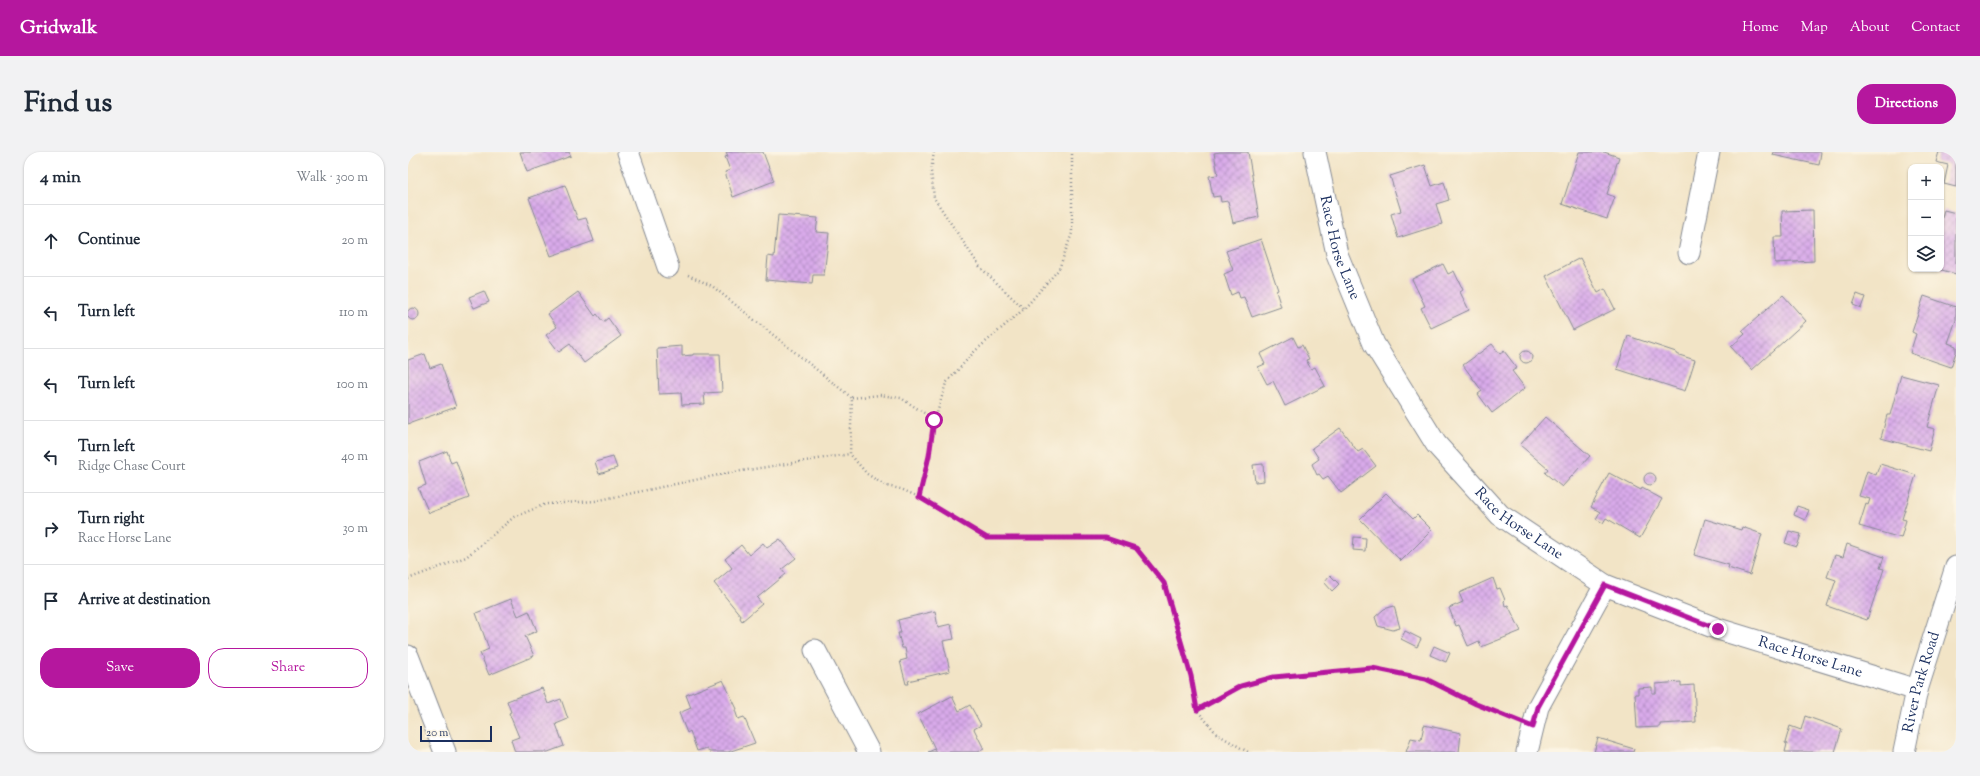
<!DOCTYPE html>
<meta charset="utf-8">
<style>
:root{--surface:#fff;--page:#f2f2f3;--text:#1f2937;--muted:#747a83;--line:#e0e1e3;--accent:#b5179e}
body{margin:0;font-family:"Sorts Mill Goudy",serif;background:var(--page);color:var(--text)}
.controls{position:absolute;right:12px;top:12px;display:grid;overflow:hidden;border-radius:8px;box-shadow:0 1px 3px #0004}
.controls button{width:36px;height:36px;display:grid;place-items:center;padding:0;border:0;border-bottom:1px solid var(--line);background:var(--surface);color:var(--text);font:20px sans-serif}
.scale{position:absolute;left:12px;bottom:10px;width:72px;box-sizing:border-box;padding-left:4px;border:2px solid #1b2f5e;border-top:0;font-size:11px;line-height:14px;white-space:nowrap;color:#1b2f5e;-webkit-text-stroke:3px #fcf5e5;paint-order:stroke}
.stop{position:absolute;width:12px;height:12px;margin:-9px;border:3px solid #b5179e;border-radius:50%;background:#fff}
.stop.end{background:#b5179e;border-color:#fff;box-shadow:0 1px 4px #0008}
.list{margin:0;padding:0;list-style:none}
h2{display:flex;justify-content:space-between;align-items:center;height:52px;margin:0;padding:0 16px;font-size:17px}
h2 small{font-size:13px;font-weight:400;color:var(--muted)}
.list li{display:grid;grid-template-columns:26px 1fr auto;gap:12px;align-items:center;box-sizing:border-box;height:72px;padding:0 16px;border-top:1px solid var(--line)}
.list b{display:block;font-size:15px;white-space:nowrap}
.list p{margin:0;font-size:13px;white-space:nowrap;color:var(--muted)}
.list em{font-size:13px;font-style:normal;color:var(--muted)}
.actions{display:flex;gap:8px;padding:12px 16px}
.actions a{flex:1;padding:9px 0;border:1px solid var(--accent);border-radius:16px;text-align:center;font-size:14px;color:var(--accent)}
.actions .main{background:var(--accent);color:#fff}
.icon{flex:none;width:22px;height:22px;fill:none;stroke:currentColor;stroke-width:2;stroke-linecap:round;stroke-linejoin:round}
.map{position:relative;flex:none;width:1548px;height:600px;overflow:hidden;border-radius:16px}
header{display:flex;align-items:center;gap:24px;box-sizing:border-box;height:56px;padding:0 20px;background:var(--accent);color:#fff}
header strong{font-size:19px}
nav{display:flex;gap:22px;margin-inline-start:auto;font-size:14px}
.intro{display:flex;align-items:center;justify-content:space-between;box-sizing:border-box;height:96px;padding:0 24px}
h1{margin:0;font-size:28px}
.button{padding:10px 18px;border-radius:16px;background:var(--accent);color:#fff;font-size:14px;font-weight:700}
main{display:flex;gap:24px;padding:0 24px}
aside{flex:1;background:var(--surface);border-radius:16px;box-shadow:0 1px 3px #0004}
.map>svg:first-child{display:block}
.building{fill:url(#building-cross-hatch)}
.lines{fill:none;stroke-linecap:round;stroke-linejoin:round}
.street-casing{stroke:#868a92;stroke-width:23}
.path{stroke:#868a92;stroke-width:2.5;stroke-dasharray:1 3;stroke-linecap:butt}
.street{stroke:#fff;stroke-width:21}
.route{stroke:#b5179e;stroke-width:5}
.labels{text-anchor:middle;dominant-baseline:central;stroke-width:4;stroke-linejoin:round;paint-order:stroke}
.street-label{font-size:15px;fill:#1b2f5e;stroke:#fcf5e5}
</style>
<header>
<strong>Gridwalk</strong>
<nav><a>Home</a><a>Map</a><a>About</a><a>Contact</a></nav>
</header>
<div class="intro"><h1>Find us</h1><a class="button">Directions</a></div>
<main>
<aside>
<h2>4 min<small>Walk · 300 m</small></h2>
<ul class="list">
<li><svg class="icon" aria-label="ahead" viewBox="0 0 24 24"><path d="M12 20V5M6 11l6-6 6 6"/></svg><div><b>Continue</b></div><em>20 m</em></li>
<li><svg class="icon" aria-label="left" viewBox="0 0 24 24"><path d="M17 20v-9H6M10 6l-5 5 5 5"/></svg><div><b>Turn left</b></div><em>110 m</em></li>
<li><svg class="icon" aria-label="left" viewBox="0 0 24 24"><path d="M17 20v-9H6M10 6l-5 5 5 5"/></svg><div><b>Turn left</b></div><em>100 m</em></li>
<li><svg class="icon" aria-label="left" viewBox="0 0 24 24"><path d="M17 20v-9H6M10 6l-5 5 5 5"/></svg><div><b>Turn left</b><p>Ridge Chase Court</p></div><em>40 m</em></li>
<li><svg class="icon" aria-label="right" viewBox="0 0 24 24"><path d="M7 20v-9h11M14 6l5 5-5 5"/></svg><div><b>Turn right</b><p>Race Horse Lane</p></div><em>30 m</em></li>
<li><svg class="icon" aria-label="arrive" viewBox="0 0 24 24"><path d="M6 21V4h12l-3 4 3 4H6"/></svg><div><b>Arrive at destination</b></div></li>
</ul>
<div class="actions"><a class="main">Save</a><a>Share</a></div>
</aside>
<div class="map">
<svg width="1548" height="600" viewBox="0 0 1548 600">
<defs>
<pattern id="building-cross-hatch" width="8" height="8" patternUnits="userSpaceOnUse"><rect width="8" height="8" fill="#d9aaea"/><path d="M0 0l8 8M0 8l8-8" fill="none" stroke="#af8bc1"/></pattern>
</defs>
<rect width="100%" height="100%" fill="#fcf5e5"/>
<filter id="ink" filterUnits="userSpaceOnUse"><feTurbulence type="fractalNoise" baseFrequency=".025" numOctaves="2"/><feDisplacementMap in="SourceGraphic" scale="8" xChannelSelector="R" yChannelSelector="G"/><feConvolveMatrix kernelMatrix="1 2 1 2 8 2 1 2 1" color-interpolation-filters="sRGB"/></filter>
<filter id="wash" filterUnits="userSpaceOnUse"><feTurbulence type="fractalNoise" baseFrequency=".012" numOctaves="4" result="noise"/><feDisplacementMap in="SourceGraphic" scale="16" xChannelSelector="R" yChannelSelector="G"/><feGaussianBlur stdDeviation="0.9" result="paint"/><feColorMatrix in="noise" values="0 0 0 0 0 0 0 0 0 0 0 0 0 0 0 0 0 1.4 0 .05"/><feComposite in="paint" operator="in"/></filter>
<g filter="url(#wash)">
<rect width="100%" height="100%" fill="#f2e4c6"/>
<g id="blocks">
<!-- building -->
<path class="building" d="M112 0H161L163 4 119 20Z
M318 0H355L366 29 325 45 317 20 322 18 317 5 320 4Z
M812 0H840L851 65 825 71 820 49 813 50 812 44 805 45 801 24 810 23 806 1Z
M1171 0H1196L1211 5 1199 42 1207 45 1199 67 1154 52Z
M1366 0H1413L1411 13 1365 3Z
M1531 0H1548V35L1536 32 1540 13 1528 10Z
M1017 13 1024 34 1036 30 1041 48 1028 52 1034 72 990 86 983 62 993 59 982 24Z
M157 33 170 68 178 66 186 89 143 104 121 46Z
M1405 58 1406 109 1367 111 1366 85H1375L1374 59Z
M1536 58 1548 61V122L1530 117H1533V69Z
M370 63 410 66 408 80 421 81 416 123H405L404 132 358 128 360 104 366 105Z
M853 87 870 138 868 139 873 155 844 165 836 145 832 146 830 140 823 143 816 122 825 118 818 99Z
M1172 106 1190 141 1197 137 1207 157 1165 178 1138 124Z
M1035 112 1040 122 1046 119 1055 138 1052 140 1061 158 1023 176 1013 156 1017 154 1004 127Z
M76 139 81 150 66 156 61 145Z
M170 140 187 164 189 162 195 170 200 166 213 184 176 211 162 192 151 200 138 183 149 175 140 162Z
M1449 142 1457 145 1453 156 1445 153Z
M1375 143 1398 169 1344 218 1323 195 1337 182 1334 179Z
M1516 144 1548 155V168L1540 191 1548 194V200L1543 215 1502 201 1508 182 1504 180Z
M-1 162a6 6 0 1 1 12 0a6 6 0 1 1-12 0Z
M1220 184 1268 200V202L1287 208 1277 239 1209 217Z
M885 185 890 195 894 193 901 207 898 208 903 217 907 215 917 234 877 254 865 229 859 232 850 215 857 212 852 202Z
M1084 192 1092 202 1096 199 1109 216 1104 219 1117 236 1084 261 1070 242 1074 239 1055 213Z
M274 194V204L285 203V202H312L314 240 296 241 297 252 274 253 273 241 251 242 249 196Z
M1112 205a6 6 0 1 1 12 0a6 6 0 1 1-12 0Z
M17 202 22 216 33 212 48 255 0 272V208Z
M1493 223 1531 233 1519 275 1527 277 1521 299 1473 286 1479 263H1482Z
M1137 265 1182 304 1154 335 1137 321 1140 317 1112 293Z
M932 276 950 300 955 297 968 314 933 341 920 324 915 327 911 322 909 323 904 312 911 307 904 296Z
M39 299 43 311 48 309 61 346 21 361 10 336 18 333 11 310Z
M205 305 209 316 191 322 187 310Z
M855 312 856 329 847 330 845 313Z
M1472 312 1508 323 1494 367 1498 368 1493 386 1451 374 1458 352 1460 353 1462 347 1451 344 1459 319 1468 323Z
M1236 327a6 6 0 1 1 12 0a6 6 0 1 1-12 0Z
M1201 321 1233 338 1234 336 1254 347 1232 386 1198 366 1195 371 1188 367 1192 360 1183 355Z
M978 341 1005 367 1009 363 1024 378 993 409 952 367Z
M1389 354 1401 358 1397 368 1386 363Z
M1297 367 1333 378 1334 375 1354 382 1342 423 1320 416 1321 413 1286 403Z
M1381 379 1393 382 1389 395 1377 391Z
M946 385 958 386 957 399 945 398Z
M372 387 388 406 374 417 378 422 349 446 354 452 334 469 332 466 333 464 306 431 324 416 317 407 333 393 341 403 355 391 359 396Z
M1439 392 1476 405 1472 416 1476 417 1459 468 1419 454 1428 428 1419 425 1427 403 1435 405Z
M922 423 931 432 924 439 916 430Z
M1085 426 1089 437 1092 436 1097 448 1096 449 1097 454 1100 453 1113 479 1073 495 1071 489 1060 494 1051 473 1048 474 1041 456 1055 450 1051 441Z
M103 447 110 464 121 459 129 479 117 484 126 504 81 523 72 501 81 497 68 461Z
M986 454 992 476 985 478 970 474 967 465 976 457Z
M527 459 530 475 543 472 546 487 535 489 542 519 500 529 501 532H498L492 509 499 507 497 496H494L490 481H493L490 468Z
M997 479 1013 487 1009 495 993 487Z
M1026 494 1042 501 1038 510 1022 503Z
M315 528 329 557 327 558 330 567 336 565 347 591 320 600H301L299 596 289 599 282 579 279 581 271 561 283 556 278 543Z
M1273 530V534L1286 533 1288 570 1252 572V575L1229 576 1227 542H1230V536L1244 535V541H1248V532Z
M134 536 140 552 153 547 160 567 148 572 156 594 140 600H107L103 588 111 585 101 561 103 560 99 549Z
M544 544 551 559 562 553 573 573 566 577 576 597 570 600H520L527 597 510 562Z
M1397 564 1434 577 1427 600H1377L1379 592 1377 591 1382 574 1393 578Z
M1016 573 1053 581 1051 600H998L1003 586 1013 588Z
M1190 586 1226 597 1225 600H1186Z"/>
</g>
</g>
<g filter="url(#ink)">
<use href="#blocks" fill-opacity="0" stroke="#868a92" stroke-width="1"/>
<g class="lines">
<defs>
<g id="street">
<path d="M220 0 260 115"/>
<path id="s1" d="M907 0 929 102 966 192 1028 292 1092 363 1197 433 1310 477 1509 538"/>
<path d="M1281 101 1301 0"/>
<path d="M407 498 461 600"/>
<path d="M0 504 37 600"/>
<path d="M1119 600 1130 555 1197 433"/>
<path id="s2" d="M1496 600 1509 538 1548 415"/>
</g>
</defs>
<!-- street casing -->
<use href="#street" class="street-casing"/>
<!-- path -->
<path class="path" d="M526 0 523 19 526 46 572 115 616 157
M280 123 304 134 444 246 442 302 459 322 478 334 493 337 511 345 521 304 527 268 538 231 567 199 616 157 651 117 664 81V0
M444 246 472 243 493 246 527 268
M511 345 579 386H698L728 396 756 431 783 524 789 558 809 582 840 600
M0 427 58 405 106 365 138 352 187 349 320 321 442 302
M789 558 833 534 866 525 964 516 1018 527 1068 552 1104 567"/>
<!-- street -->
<use href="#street" class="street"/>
</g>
</g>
<g class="lines" filter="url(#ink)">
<!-- route -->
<path class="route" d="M526 268 521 304 511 345 579 386H698L728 396 756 431 783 524 789 558 833 534 866 525 964 516 1018 527 1068 552 1125 575 1130 555 1197 433 1310 477"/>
</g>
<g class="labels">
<!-- street labels -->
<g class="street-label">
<text stroke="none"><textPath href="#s1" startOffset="99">Race Horse Lane</textPath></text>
<text stroke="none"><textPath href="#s1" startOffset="435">Race Horse Lane</textPath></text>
<text stroke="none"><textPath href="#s1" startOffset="759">Race Horse Lane</textPath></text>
<text stroke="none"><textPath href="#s2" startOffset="72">River Park Road</textPath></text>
</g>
</g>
</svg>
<div class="controls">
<button>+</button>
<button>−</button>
<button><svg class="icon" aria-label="layers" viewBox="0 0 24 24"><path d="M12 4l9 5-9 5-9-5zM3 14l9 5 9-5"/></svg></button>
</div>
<div class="scale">20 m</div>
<div class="stop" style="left:526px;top:268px"></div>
<div class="stop end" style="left:1310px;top:477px"></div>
</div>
</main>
